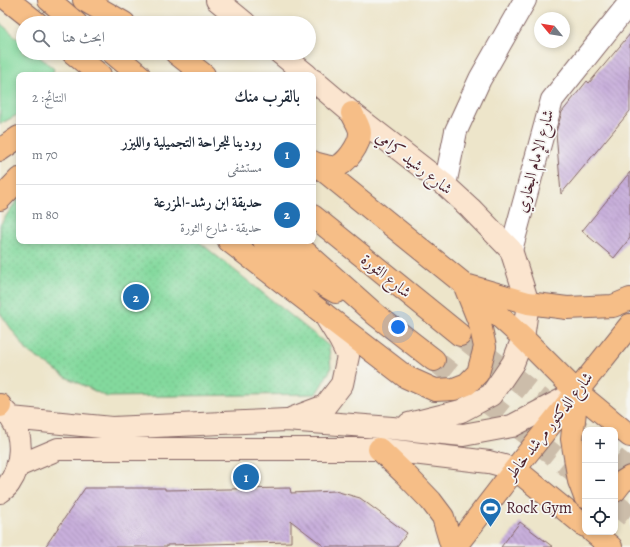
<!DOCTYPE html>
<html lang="ar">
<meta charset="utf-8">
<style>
:root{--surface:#fff;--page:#f2f2f3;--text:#1f2937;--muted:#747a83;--line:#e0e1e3;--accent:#1f6fb2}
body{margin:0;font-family:Alegreya,Amiri,serif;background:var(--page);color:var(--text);direction:rtl}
.controls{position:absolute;right:12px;bottom:12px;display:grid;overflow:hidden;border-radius:8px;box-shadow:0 2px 6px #0003}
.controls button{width:36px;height:36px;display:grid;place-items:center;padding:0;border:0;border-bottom:1px solid var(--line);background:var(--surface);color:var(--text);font:20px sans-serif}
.compass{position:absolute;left:534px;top:12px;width:36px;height:36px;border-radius:50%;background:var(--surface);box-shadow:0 2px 6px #0003;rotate:300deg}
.you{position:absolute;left:398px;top:327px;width:14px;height:14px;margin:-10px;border:3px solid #fff;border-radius:50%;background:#1a73e8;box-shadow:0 0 0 6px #1a73e833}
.badge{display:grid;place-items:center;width:26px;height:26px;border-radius:50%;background:var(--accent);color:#fff;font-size:13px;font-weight:700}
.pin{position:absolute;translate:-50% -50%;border:2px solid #fff;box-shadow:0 1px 4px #0006}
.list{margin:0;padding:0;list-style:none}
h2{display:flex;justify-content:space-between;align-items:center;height:52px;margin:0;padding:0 16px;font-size:17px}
h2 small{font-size:13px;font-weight:400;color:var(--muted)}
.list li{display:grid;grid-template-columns:26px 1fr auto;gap:12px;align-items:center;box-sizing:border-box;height:60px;padding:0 16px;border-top:1px solid var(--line)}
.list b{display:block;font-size:15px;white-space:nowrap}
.list p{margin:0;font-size:13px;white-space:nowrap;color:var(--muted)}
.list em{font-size:13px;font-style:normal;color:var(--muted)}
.icon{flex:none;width:22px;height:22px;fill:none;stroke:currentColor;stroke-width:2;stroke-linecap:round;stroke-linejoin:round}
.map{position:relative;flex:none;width:630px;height:547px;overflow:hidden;direction:ltr}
.search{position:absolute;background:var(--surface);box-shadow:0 2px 6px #0003;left:16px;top:16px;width:300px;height:44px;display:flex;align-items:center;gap:10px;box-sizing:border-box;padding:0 14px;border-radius:22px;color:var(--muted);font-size:15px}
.panel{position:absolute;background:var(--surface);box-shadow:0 2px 6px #0003;left:16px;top:72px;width:300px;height:172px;border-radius:8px;direction:rtl}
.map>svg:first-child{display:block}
.grass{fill:url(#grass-dots);stroke:#667c64}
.park{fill:#83d99d;stroke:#667c64}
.building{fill:url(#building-back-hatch)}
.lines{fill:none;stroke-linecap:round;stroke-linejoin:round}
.highway-tunnel{stroke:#ccbdaa;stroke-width:22;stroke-dasharray:22 11;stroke-linecap:butt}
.street-casing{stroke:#836463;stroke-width:24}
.secondary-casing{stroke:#836463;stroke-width:24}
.primary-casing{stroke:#836463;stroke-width:24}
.highway-casing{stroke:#836463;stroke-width:24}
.street{stroke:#fff;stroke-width:22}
.secondary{stroke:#fbe5cf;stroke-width:22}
.primary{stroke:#f6be87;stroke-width:22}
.highway{stroke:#f6be87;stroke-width:22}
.labels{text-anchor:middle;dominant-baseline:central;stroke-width:3.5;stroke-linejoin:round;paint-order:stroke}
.street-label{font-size:16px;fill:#4a1f2b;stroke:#f6f6f2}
.poi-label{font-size:16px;fill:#4a1f2b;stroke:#f6f6f2;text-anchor:start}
</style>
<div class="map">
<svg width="630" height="547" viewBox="0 0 630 547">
<defs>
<pattern id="grass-dots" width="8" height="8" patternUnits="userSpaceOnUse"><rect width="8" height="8" fill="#83d99d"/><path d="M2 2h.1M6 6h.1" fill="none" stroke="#73ba87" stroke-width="1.8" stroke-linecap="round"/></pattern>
<pattern id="building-back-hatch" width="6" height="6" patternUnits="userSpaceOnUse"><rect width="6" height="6" fill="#c8afdb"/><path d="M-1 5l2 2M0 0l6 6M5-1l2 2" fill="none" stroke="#a48eb2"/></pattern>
</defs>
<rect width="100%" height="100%" fill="#f6f6f2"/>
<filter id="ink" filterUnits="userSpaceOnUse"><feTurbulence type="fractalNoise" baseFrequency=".025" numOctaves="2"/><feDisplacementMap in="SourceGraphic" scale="8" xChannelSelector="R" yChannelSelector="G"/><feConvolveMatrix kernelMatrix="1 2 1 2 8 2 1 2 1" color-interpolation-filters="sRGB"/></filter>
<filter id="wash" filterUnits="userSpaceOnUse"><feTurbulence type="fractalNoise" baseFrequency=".012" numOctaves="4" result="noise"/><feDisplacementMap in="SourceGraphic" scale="16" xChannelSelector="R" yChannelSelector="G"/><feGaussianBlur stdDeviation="0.9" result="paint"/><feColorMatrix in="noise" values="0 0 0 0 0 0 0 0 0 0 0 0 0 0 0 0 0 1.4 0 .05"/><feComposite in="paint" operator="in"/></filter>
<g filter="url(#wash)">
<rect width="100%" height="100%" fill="#ede5ca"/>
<!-- grass -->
<path class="grass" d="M19 197V241H198L329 346 331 369 316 394 107 397 66 377 27 351 0 313V225Z"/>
<!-- park -->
<path class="park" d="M0 23 23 43V53H35L54 69 52 75H19V114L0 124Z"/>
<g id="blocks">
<!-- building -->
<path class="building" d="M630 34V111L561 194 556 132 562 112 587 81 589 83Z
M630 172V238L614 258 582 231Z
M85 488H165V490L290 488 291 493 335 491 360 498 407 533 397 547H325L291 521V542L167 545V547H45Z
M520 522 553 547H501Z"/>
</g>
</g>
<g filter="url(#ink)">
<use href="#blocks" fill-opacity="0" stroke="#836463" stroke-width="1"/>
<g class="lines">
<!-- highway-tunnel -->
<path class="highway-tunnel" d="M460 335 585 434
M434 360 585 480
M615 458 630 470
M615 504 630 516"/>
<defs>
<path id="street" d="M445 185 456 131 480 79 525 0
M511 250 552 100 630 2"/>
<path id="secondary" d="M217 0 245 23
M280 53 307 75
M313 80 352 113 445 185 470 208 511 250 528 303 523 338 513 363 491 395 461 411 409 424
M11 418 112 428 286 420 392 428 463 435 512 426 577 392
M293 418 325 406 342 384 348 356 340 340 324 314
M18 466 58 449H379L489 462 515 469
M0 492C3 490 7 487 9 484 22 465 24 437 11 418 9 415 5 412 3 409"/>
<path id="primary" d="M84 0 124 23
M176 53 204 75
M313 162 464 284 523 338 577 392 630 436
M314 163C320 164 329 168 335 167 346 165 360 144 360 133 360 126 354 119 352 113
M469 286 528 303 567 308 613 306 630 299
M577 392 572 439 579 481 585 497
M379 449 405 474 431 501 443 517 452 547
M515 469 585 526
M615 491 622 482 630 477
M593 532 611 547
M455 547 515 469 630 325"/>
<path id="highway" d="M8 0 37 23
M49 0 76 23
M73 53 100 75
M113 53 139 75
M0 150 19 137
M0 199 19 179
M313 216 460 335
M229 241 406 377 435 390 454 389 467 384 478 373 485 347 480 324 464 284
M264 241 305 274 336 292
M293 241 376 315 434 360
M0 405V406"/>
</defs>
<!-- street casing -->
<use href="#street" class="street-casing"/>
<!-- secondary casing -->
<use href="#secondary" class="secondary-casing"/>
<!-- primary casing -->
<use href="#primary" class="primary-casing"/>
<!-- highway casing -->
<use href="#highway" class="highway-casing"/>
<!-- street -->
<use href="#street" class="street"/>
<!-- secondary -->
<use href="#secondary" class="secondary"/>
<!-- primary -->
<use href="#primary" class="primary"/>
<!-- highway -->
<use href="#highway" class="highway"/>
</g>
</g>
<!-- icons -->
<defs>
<symbol id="stadium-pin" viewBox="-11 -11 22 30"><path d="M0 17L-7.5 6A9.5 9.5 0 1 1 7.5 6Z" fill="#1f6fb2" stroke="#f6f6f2"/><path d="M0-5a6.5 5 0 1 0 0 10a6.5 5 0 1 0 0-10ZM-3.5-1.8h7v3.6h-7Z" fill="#fff"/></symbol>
</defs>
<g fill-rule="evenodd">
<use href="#stadium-pin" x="478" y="496" width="25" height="34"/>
</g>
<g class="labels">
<!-- street labels -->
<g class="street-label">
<text transform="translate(535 161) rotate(-75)">شارع الإمام البخاري</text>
<text transform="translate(414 163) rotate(38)">شارع رشيد كرامي</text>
<text transform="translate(386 276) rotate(39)">شارع الثورة</text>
<text transform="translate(549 426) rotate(-52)">شارع الدكتور مرشد خاطر</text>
</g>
<!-- poi labels -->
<g class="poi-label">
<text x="506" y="508">Rock Gym</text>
</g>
</g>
</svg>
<div class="controls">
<button>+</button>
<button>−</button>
<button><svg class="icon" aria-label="locate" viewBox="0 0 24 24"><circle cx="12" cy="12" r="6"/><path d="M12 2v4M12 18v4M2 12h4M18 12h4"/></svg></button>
</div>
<svg class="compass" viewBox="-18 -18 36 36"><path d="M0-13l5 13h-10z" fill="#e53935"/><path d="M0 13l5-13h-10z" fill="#747a83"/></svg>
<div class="you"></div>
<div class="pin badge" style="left:246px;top:477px">1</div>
<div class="pin badge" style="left:136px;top:297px">2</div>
<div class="search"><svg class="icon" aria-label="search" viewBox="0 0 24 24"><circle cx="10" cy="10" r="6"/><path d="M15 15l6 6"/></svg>ابحث هنا</div>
<section class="panel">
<h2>بالقرب منك<small>النتائج: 2</small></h2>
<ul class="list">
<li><span class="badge">1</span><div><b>رودينا للجراحة التجميلية والليزر</b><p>مستشفى</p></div><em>70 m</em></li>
<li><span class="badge">2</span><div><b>حديقة ابن رشد-المزرعة</b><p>حديقة · شارع الثورة</p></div><em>80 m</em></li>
</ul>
</section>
</div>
